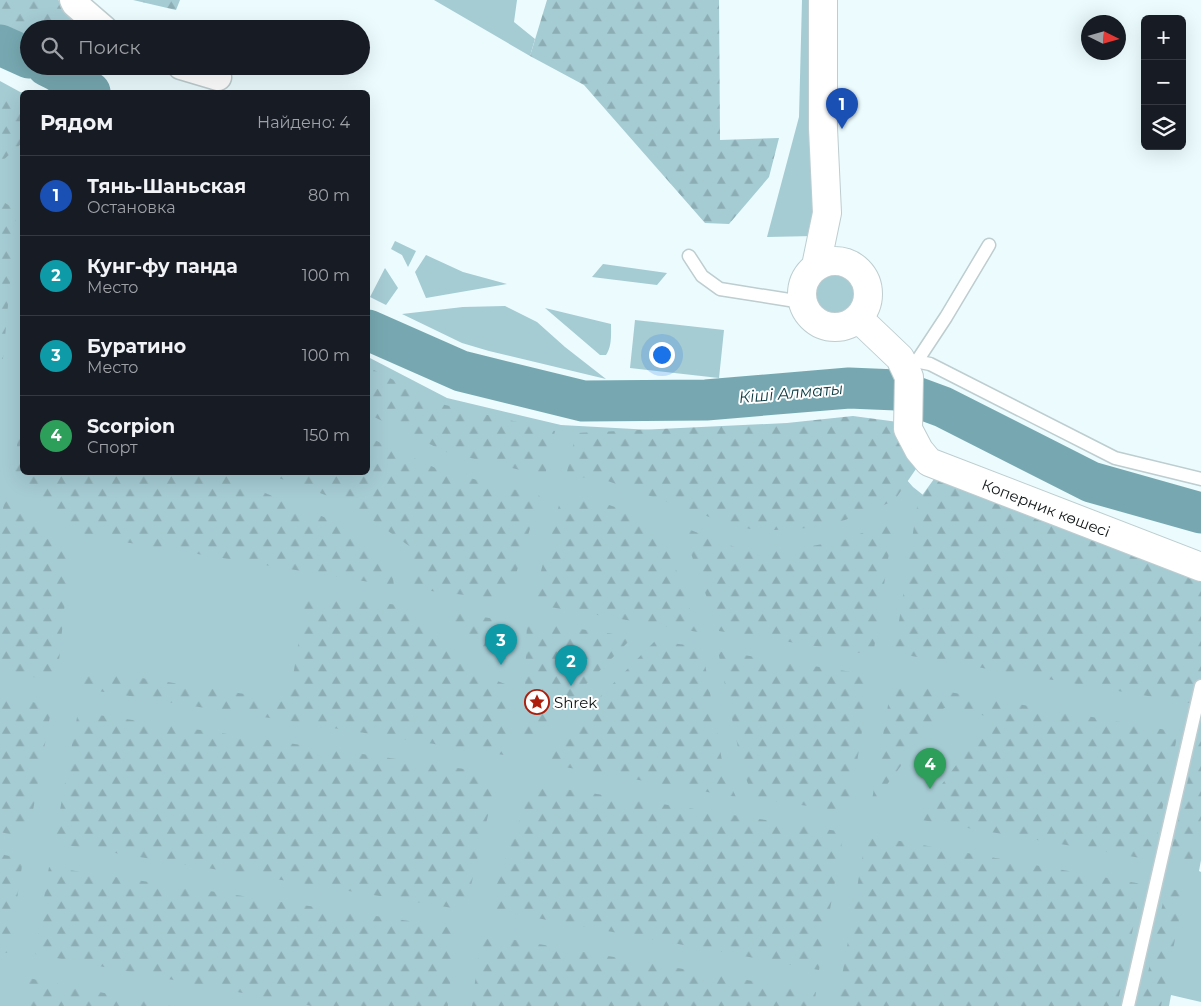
<!DOCTYPE html>
<html lang="ru">
<meta charset="utf-8">
<style>
:root{--surface:#171b24;--page:#20242c;--text:#f1f3f6;--muted:#9ea1a6;--line:#363941;--accent:#0f766e}
body{margin:0;font-family:Montserrat,sans-serif;background:var(--page);color:var(--text)}
.controls{position:absolute;right:15px;top:15px;display:grid;overflow:hidden;border-radius:8px;box-shadow:0 5px 20px #0002}
.controls button{width:45px;height:45px;display:grid;place-items:center;padding:0;border:0;border-bottom:1px solid var(--line);background:var(--surface);color:var(--text);font:25px sans-serif}
.compass{position:absolute;left:1081px;top:15px;width:45px;height:45px;border-radius:50%;background:var(--surface);box-shadow:0 5px 20px #0002;rotate:95deg}
.you{position:absolute;left:661px;top:354px;width:18px;height:18px;margin:-12px;border:4px solid #fff;border-radius:50%;background:#1a73e8;box-shadow:0 0 0 8px #1a73e833}
.badge{display:grid;place-items:center;width:32px;height:32px;border-radius:50%;background:var(--accent);color:#fff;font-size:16px;font-weight:700}
.pin{position:absolute;translate:-50% -41px;filter:drop-shadow(0 1px 2px #0008)}
.pin::after{content:'';position:absolute;top:26px;width:18px;height:15px;background:inherit;clip-path:polygon(0 0,100% 0,50% 100%)}
.list{margin:0;padding:0;list-style:none}
h2{display:flex;justify-content:space-between;align-items:center;height:65px;margin:0;padding:0 20px;font-size:21px}
h2 small{font-size:16px;font-weight:400;color:var(--muted)}
.list li{display:grid;grid-template-columns:32px 1fr auto;gap:15px;align-items:center;box-sizing:border-box;height:80px;padding:0 20px;border-top:1px solid var(--line)}
.list b{display:block;font-size:19px;white-space:nowrap}
.list p{margin:0;font-size:16px;white-space:nowrap;color:var(--muted)}
.list em{font-size:16px;font-style:normal;color:var(--muted)}
.icon{flex:none;width:28px;height:28px;fill:none;stroke:currentColor;stroke-width:2;stroke-linecap:round;stroke-linejoin:round}
.map{position:relative;flex:none;width:1201px;height:1006px;overflow:hidden}
.search{position:absolute;background:var(--surface);box-shadow:0 5px 20px #0002;left:20px;top:20px;width:350px;height:55px;display:flex;align-items:center;gap:12px;box-sizing:border-box;padding:0 18px;border-radius:28px;color:var(--muted);font-size:19px}
.panel{position:absolute;background:var(--surface);box-shadow:0 5px 20px #0002;left:20px;top:90px;width:350px;height:385px;border-radius:8px}
.map>svg:first-child{display:block}
.green{fill:#a5cbd3}
.forest{fill:url(#forest-firs)}
.lines{fill:none;stroke-linecap:round;stroke-linejoin:round}
.river{stroke:#77a8b1;stroke-width:41}
.service-casing{stroke:#bdcdd0;stroke-width:15}
.minor-casing{stroke:#bdcdd0;stroke-width:29}
.tertiary-casing{stroke:#bdcdd0;stroke-width:30}
.service{stroke:#fff;stroke-width:12}
.minor{stroke:#fff;stroke-width:26}
.tertiary{stroke:#fff;stroke-width:28}
.labels{text-anchor:middle;dominant-baseline:central;stroke-width:4;stroke-linejoin:round;paint-order:stroke}
.street-label{font-size:15px;fill:#0e1415;stroke:#fff}
.poi-label{font-size:15px;fill:#0e1415;stroke:#fff;text-anchor:start}
.water-label{font-size:16px;font-style:italic;fill:#0b3a41;stroke:#fff}
</style>
<div class="map">
<svg width="1201" height="1006" viewBox="0 0 1201 1006">
<defs>
<pattern id="forest-firs" width="22" height="20" patternUnits="userSpaceOnUse" patternTransform="scale(1.25)"><rect width="22" height="20" fill="#a5cbd3"/><path d="M5 1l3.5 6h-7zM16 11l3.5 6h-7z" fill="#8dadb4"/></pattern>
</defs>
<rect width="100%" height="100%" fill="#ebfbfe"/>
<!-- green -->
<path class="green" d="M434 0H517L514 22 535 39 530 56Z
M802 0H815L813 236 767 237 799 117Z
M0 81 22 93V472H368V357L447 398 561 425 706 433 898 470 913 487 932 502 1201 607V860L1199 871 1201 872V1002L1171 995 1169 1006H0Z
M395 241 416 251 408 267 402 255 391 249Z
M426 255 463 272 507 284 426 298 415 272Z
M603 264 667 273 657 285 592 277Z
M385 268 398 288 386 305 370 297Z
M811 296a25 25 0 1 1 50 0a25 25 0 1 1-50 0Z
M505 306 537 322 565 347 606 379 489 351 462 343 402 314 463 307Z
M545 308 611 324C611 335 612 346 606 355H600Z
M635 320 724 330 719 378 630 368Z"/>
<!-- forest -->
<path class="forest" d="M0 0H58L84 21 78 29H29V38L0 27Z
M133 0H180L176 10Z
M547 0H719L720 140 779 138 769 177 729 224 705 223 584 85 530 56Z
M0 90 22 101V143L0 163Z
M0 200 17 210 0 390Z
M368 367 441 404 555 431 545 476 446 452 368 414Z
M853 416 898 422C898 441 903 455 918 466L894 501 845 520 807 528 760 531 732 525 602 479 566 476 576 433 787 423Z
M19 426 22 427V472L230 473 243 484 336 522 391 562 394 586 87 536 14 474Z
M368 437 442 471 540 496 508 600 414 589 412 548 350 504 265 473 368 472Z
M934 479 1201 581V705L894 653 918 501Z
M561 498 600 502 639 515 668 547 698 632 532 604Z
M5 500 70 552 57 680 0 673V521Z
M667 521 740 549 782 551 841 541 894 521 873 655 719 631 689 548Z
M306 596 400 605 475 672 510 686 504 755 79 688 80 671 122 675 289 701Z
M432 608 506 621 509 661 481 651Z
M527 621 633 637 523 748Z
M655 641 702 647 724 772 736 797 536 762Z
M718 651 871 675 849 812 753 798 742 767Z
M892 682 1178 732 1152 860 916 819 992 717 944 708 871 806Z
M0 697 52 705 28 838 0 832Z
M78 712 498 774 465 910 54 843Z
M1201 726V819L1192 862 1169 859Z
M532 784 844 832 819 970 488 909Z
M866 835 1142 884 1117 1006H837Z
M0 854 23 859 9 953 0 952Z
M49 867 456 928 448 1006H312L35 954Z
M1166 888 1185 892 1161 1006H1141Z
M481 934 816 992 814 1006H472Z
M28 978 170 1006H23Z"/>
<g class="lines">
<!-- river -->
<path class="river" d="M0 45 29 58
M47 66 57 71 90 92
M368 330 461 371 583 401 706 400 849 388 897 390 943 407 1091 482 1201 513"/>
<defs>
<path id="service" d="M689 256 702 276 720 289 802 302
M900 358 930 364 1115 458 1201 479
M917 361 946 317 989 245
M1128 1006 1201 686"/>
<path id="minor" d="M73 0 75 4 104 29
M181 66 218 77"/>
<path id="tertiary" d="M802 294a33 33 0 1 1 66 0a33 33 0 1 1-66 0Z
M816 266 827 213 823 128V0
M858 318 900 358 909 377 908 429 919 450 929 462 1201 567"/>
</defs>
<!-- service casing -->
<use href="#service" class="service-casing"/>
<!-- minor casing -->
<use href="#minor" class="minor-casing"/>
<!-- tertiary casing -->
<use href="#tertiary" class="tertiary-casing"/>
<!-- service -->
<use href="#service" class="service"/>
<!-- minor -->
<use href="#minor" class="minor"/>
<!-- tertiary -->
<use href="#tertiary" class="tertiary"/>
</g>
<!-- icons -->
<defs>
<symbol id="sight-ring" viewBox="-11 -11 22 22"><circle r="9.5" fill="#fff" stroke="#ad1f0c" stroke-width="1.5"/><path d="M0-6L1.8-2.2L6-1.7L2.9 1.2L3.7 5.4L0 3.3L-3.7 5.4L-2.9 1.2L-6-1.7L-1.8-2.2Z" fill="#ad1f0c"/></symbol>
</defs>
<g fill-rule="evenodd">
<use href="#sight-ring" x="523" y="688" width="28" height="28"/>
</g>
<g class="labels">
<!-- street labels -->
<g class="street-label">
<text transform="translate(1046 508) rotate(21)">Коперник көшесі</text>
</g>
<!-- poi labels -->
<g class="poi-label">
<text x="554" y="702">Shrek</text>
</g>
<!-- water labels -->
<g class="water-label">
<text transform="translate(791 393) rotate(-5)">Кіші Алматы</text>
</g>
</g>
</svg>
<div class="controls">
<button>+</button>
<button>−</button>
<button><svg class="icon" aria-label="layers" viewBox="0 0 24 24"><path d="M12 4l9 5-9 5-9-5zM3 14l9 5 9-5"/></svg></button>
</div>
<svg class="compass" viewBox="-18 -18 36 36"><path d="M0-13l5 13h-10z" fill="#e53935"/><path d="M0 13l5-13h-10z" fill="#9ea1a6"/></svg>
<div class="you"></div>
<div class="pin badge" style="left:842px;top:129px;background:#1a4fb4">1</div>
<div class="pin badge" style="left:571px;top:686px;background:#0f9aa8">2</div>
<div class="pin badge" style="left:501px;top:665px;background:#0f9aa8">3</div>
<div class="pin badge" style="left:930px;top:789px;background:#2e9e5b">4</div>
<div class="search"><svg class="icon" aria-label="search" viewBox="0 0 24 24"><circle cx="10" cy="10" r="6"/><path d="M15 15l6 6"/></svg>Поиск</div>
<section class="panel">
<h2>Рядом<small>Найдено: 4</small></h2>
<ul class="list">
<li><span class="badge" style="background:#1a4fb4">1</span><div><b>Тянь-Шаньская</b><p>Остановка</p></div><em>80 m</em></li>
<li><span class="badge" style="background:#0f9aa8">2</span><div><b>Кунг-фу панда</b><p>Место</p></div><em>100 m</em></li>
<li><span class="badge" style="background:#0f9aa8">3</span><div><b>Буратино</b><p>Место</p></div><em>100 m</em></li>
<li><span class="badge" style="background:#2e9e5b">4</span><div><b>Scorpion</b><p>Спорт</p></div><em>150 m</em></li>
</ul>
</section>
</div>
